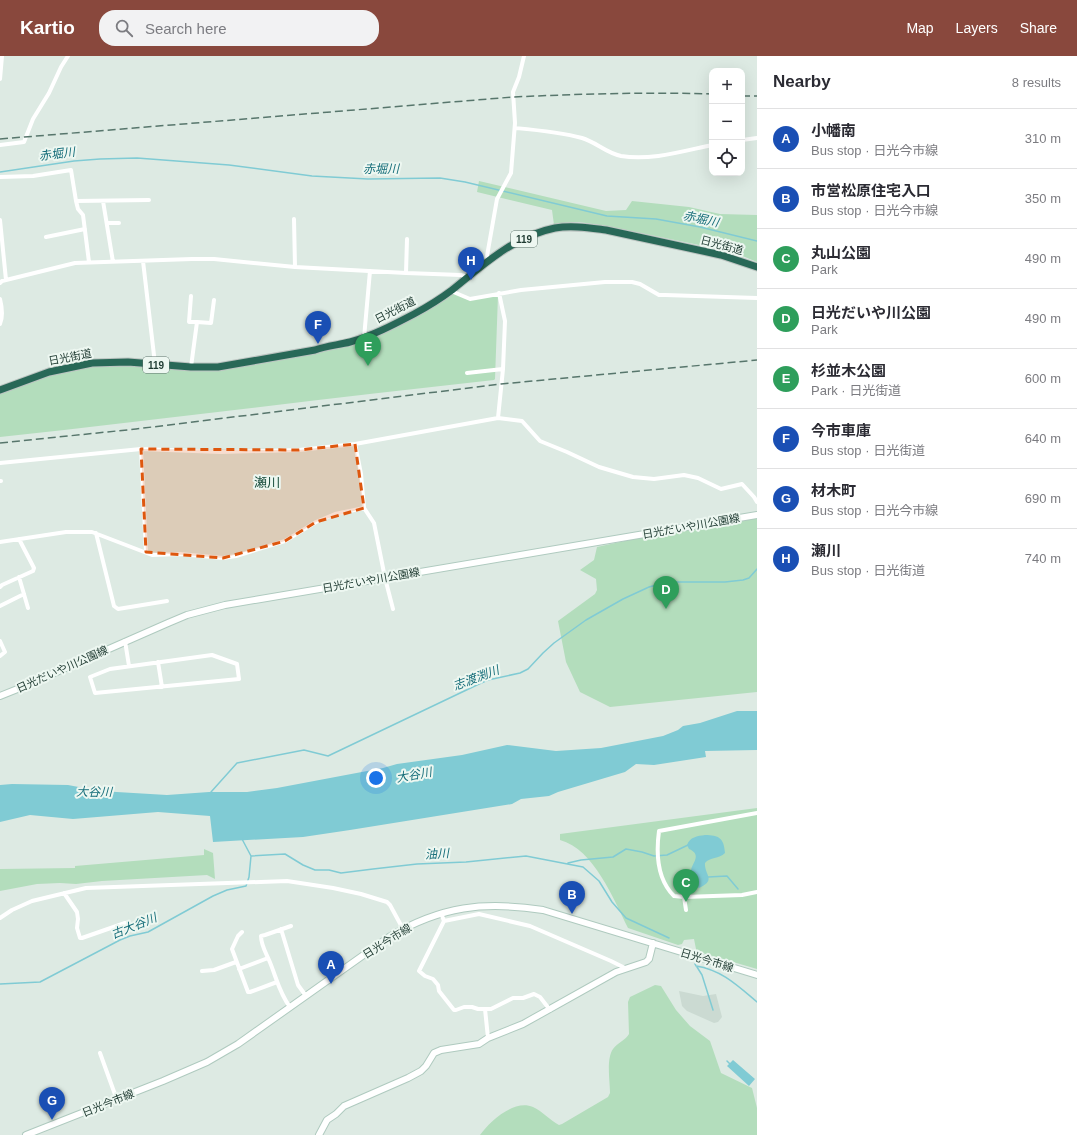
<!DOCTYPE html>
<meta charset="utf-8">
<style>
:root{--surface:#fff;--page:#f2f2f3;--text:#2b2b33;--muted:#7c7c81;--line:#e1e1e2;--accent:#89483d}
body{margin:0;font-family:Arial,"Noto Sans JP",sans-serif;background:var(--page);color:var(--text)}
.controls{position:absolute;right:12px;top:12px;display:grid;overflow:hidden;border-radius:8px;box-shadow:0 4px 16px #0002}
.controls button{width:36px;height:36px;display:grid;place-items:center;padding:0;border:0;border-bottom:1px solid var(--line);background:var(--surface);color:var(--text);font:20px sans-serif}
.you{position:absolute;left:376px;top:722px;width:14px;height:14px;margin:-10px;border:3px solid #fff;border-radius:50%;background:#1a73e8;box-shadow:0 0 0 6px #1a73e833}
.badge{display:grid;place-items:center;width:26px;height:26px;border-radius:50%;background:var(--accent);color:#fff;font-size:13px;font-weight:700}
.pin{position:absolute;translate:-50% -33px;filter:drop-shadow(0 1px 2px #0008)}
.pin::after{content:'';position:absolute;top:21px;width:14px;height:12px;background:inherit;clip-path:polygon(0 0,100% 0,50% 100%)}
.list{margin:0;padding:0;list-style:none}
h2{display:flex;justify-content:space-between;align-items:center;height:52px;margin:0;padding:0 16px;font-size:17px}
h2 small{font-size:13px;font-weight:400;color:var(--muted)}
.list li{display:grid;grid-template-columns:26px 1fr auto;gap:12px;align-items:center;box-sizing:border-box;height:60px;padding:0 16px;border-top:1px solid var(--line)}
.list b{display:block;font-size:15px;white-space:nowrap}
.list p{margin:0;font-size:13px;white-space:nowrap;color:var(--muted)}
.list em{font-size:13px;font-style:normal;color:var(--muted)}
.icon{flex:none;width:22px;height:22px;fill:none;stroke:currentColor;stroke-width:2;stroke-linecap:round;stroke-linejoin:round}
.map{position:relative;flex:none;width:757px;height:1079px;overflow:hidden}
header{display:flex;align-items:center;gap:24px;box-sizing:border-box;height:56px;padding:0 20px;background:var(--accent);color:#fff}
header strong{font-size:19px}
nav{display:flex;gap:22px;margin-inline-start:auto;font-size:14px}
.search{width:280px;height:36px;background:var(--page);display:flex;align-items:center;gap:10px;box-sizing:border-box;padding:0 14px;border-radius:16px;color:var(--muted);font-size:15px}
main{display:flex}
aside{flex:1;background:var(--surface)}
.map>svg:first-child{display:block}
.built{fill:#cbdad2}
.green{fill:#b3ddbc}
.water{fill:#80cbd4}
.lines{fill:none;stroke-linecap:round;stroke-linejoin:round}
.stream{stroke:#80cbd4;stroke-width:1.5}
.secondary-casing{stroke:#afcabf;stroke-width:8}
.highway-casing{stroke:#bcc4c1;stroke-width:9}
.street{stroke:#fff;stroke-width:4}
.secondary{stroke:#fff;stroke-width:6}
.highway{stroke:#286857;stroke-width:7}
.rail{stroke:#57766c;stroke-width:1.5;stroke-dasharray:8 4;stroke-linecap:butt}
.marked{fill:#de570e;fill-opacity:0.2;stroke:#de570e;stroke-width:3;stroke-dasharray:8 5;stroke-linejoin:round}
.labels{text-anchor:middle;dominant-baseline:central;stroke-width:4;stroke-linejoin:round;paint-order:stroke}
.shield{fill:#edf7f1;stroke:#5c736b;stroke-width:1}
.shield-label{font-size:10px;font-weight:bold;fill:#1e3a31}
.street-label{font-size:11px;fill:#1e3a31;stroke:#edf7f1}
.water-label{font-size:12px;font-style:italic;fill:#156d79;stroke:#edf7f1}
.quarter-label{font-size:13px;fill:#194d3d;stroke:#edf7f1}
</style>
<header>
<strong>Kartio</strong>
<div class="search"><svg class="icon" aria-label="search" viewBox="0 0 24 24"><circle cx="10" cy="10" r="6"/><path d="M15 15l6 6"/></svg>Search here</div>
<nav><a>Map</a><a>Layers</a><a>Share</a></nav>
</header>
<main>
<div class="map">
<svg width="757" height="1079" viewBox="0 0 757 1079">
<rect width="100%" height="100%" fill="#ddeae3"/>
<!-- built -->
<path class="built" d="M679 935 703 940 716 938 722 961 718 966 714 967 687 955 682 950Z"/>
<!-- green -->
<path class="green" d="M479 125 606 155 626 154 632 145 689 151 720 158 757 159V206L733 196 607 170 579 166 563 167 554 169 552 154 477 136Z
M451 236 470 244 498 239 495 323 494 324C329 342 165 363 0 381V335L73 312 112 308 184 314 217 313 336 293 363 286Z
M757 462V636L610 651 580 636 566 606 558 565 595 538 597 534 596 523 580 514 594 504 597 491 638 482Z
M757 752V913L699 896 696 893 694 883 684 884 682 888 678 889 628 872C614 844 594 793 560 784V778Z
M204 793 213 797 215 823 207 819 102 825 76 828 60 827 37 828 0 835V813L75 812V810L204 799Z
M655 929 661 930 676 954 690 970 710 985 721 1017 752 1032 757 1052V1079H480C490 1065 514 1043 533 1051 542 1055 550 1064 559 1069L562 1068 608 1041 610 1037C610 1025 606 1003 613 993 617 987 626 984 629 978L628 946 630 941Z"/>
<!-- water -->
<path class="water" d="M737 655H757V694L705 695 706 701 654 709 636 708 625 716 558 736 549 740 521 743 512 748 350 774 303 781 213 786 210 760 158 756 73 763 30 759 0 766V729L12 728 68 729 100 735 167 739 209 736H247L277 732 383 712 397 708 462 699 507 689 556 695 601 692 663 680 678 674 683 670 700 667Z
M705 779C719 779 724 782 725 797 719 803 710 801 705 807 704 819 717 824 699 832L694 828C693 824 691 820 691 815 691 808 703 799 689 793L687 789C690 781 697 780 705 779Z
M733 1004 755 1023 749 1030 727 1010Z"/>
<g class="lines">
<!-- stream -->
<path class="stream" d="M0 116 74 105 100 103 137 102 229 109 312 120 368 123 440 122 465 126 607 160 656 163 700 171 757 185
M211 736 237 707 304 694 328 700 479 628 488 624 520 617 528 613 543 597 554 587 586 564 623 543 649 531 660 528 675 526H725L743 524 749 522 757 513
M242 783 251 800
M251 800 285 798 303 809 315 814H329L341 817 373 813 417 808 466 806 526 800 583 811 599 825 612 846 626 862 669 882
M568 807 581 804 613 801 626 793 642 796 654 800 667 799 688 789
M708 821 727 820 738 833
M695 908 696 910C722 914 738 930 757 946
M697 911 702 919 713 954
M0 928 40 926 120 884 130 880 148 876 213 840 227 834 246 830 249 821 251 800
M727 1005 731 1009"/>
<defs>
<path id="secondary" d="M0 640 20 632 168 567 187 559 225 549 757 459
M26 1079 163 1025 207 1006 238 988 389 881C441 850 484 845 543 854L757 919
M319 1079 327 1064 336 1058 344 1050 408 1022 421 1015 426 1010 434 997 441 994 479 988 488 982 523 968 616 916 646 906 649 903 653 887"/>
<path id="highway" d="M0 334 49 316 92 307 128 306 191 311H218L315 294C326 290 338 289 350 286 372 280 393 269 414 258 427 251 440 243 452 234 483 209 514 180 555 172 572 169 590 172 606 174L721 199 757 211"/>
</defs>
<!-- secondary casing -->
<use href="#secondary" class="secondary-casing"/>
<!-- highway casing -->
<use href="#highway" class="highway-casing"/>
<!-- street -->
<path class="street" d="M0 23 2 0
M515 72C537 74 560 76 582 82 596 86 606 97 621 100 651 105 683 95 712 89
M742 84 757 82
M0 89 24 86 33 63 49 37 61 11 68 0
M0 121 33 120 71 114 76 145 78 153 83 159 89 206
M76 145 149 144
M103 145 113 206
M294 163 295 211
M0 164 6 224
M107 167H119
M46 181 85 173
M143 205 155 308
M488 206 487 200 497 143 511 117 515 67 513 36 519 21 524 0
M406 217 407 183
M0 227 2 225 75 207 192 203H214L295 211 406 217 461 219 468 221
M451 235 470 243 521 234 605 226H632L640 228 659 239H665L757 242
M499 237 505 265 503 313 498 362 522 365 540 385 567 396 599 411 633 421 654 423 684 419 698 422 721 433 742 428 754 441 757 446
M191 240 189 266H197
M0 243C2 251 3 261 0 268
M364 282 370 215
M191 311 197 266 211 267 214 244
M467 317 503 313
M355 388 361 418 364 452 374 467 385 522 393 553
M141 393 146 496
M0 407 141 393 220 396 299 394 355 388 498 362
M0 425H1
M96 477 114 550 118 553 167 545
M0 486 66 476H92L152 499 180 498 223 502 236 500 285 485 316 466 335 458 364 452
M19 521 28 552
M0 531 2 529 33 515 34 512 19 483
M0 550 24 538
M0 585 5 596 0 600
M125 585 129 610
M212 599 237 608 239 623 95 637 90 621 110 613Z
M158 606 162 631
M757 757 659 775C656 797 657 823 674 840L684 841 742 839 757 836
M64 837 77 856 78 863 77 872 80 882H82L125 867
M684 841 686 854
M441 857 444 865 419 915 425 920 433 923 438 929 439 935 454 954H456L464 951H472L478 953H491L513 942H523L534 938 540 941 550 954
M0 862 12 854 32 845 86 832 287 825 333 832 361 838 387 846 390 849 403 873
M444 865 479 858 530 870 611 905 625 912
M281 873 298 929 306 940
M242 876 238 880 232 893 248 936H250L277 926
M239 913 268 902
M202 915 214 914 236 906
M290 951C279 937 276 920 269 904 266 897 261 889 261 880L265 879 291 870
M485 953 488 982
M100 997 117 1044"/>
<!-- secondary -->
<use href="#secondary" class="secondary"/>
<!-- highway -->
<use href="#highway" class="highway"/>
<!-- rail -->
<path class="rail" d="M742 40H757
M0 83 513 41C579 38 646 36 712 38
M0 387 136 373 501 328 757 304"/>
</g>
<!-- marked area -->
<path class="marked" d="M355 388 364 452 316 466 285 485 223 502 146 496 141 393 299 394Z"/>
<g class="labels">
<!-- shield labels -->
<g class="shield">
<rect x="511" y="175" width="26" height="16" rx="3"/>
<rect x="143" y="301" width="26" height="16" rx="3"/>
</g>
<g class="shield-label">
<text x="524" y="183">119</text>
<text x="156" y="309">119</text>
</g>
<!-- street labels -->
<g class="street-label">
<text transform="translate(722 189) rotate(15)">日光街道</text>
<text transform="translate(395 254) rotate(-27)">日光街道</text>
<text transform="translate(70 301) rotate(-11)">日光街道</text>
<text transform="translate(691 470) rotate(-10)">日光だいや川公園線</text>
<text transform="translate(371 524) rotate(-10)">日光だいや川公園線</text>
<text transform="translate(62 613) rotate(-24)">日光だいや川公園線</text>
<text transform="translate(387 885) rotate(-32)">日光今市線</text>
<text transform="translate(707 904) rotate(17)">日光今市線</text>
<text transform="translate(108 1047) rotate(-22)">日光今市線</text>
</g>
<!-- water labels -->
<g class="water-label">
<text transform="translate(57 98) rotate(-7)">赤堀川</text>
<text x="381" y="113">赤堀川</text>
<text transform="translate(701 163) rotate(12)">赤堀川</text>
<text transform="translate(476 622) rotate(-21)">志渡渕川</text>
<text transform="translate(414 719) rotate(-10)">大谷川</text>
<text transform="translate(94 736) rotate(1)">大谷川</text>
<text transform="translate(437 798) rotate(-4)">油川</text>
<text transform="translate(134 870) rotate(-22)">古大谷川</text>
</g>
<!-- quarter labels -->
<g class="quarter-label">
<text x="267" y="426">瀬川</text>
</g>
</g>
</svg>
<div class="controls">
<button>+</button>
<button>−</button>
<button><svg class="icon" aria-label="locate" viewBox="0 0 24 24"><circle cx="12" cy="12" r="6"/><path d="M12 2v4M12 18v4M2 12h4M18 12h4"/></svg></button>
</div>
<div class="you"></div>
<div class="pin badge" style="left:331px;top:928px;background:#1a4fb4">A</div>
<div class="pin badge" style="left:572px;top:858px;background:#1a4fb4">B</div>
<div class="pin badge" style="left:686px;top:846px;background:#2e9e5b">C</div>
<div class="pin badge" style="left:666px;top:553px;background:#2e9e5b">D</div>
<div class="pin badge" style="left:368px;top:310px;background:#2e9e5b">E</div>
<div class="pin badge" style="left:318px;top:288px;background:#1a4fb4">F</div>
<div class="pin badge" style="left:52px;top:1064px;background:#1a4fb4">G</div>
<div class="pin badge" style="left:471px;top:224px;background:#1a4fb4">H</div>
</div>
<aside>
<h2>Nearby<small>8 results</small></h2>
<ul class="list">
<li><span class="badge" style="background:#1a4fb4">A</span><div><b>小幡南</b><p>Bus stop · 日光今市線</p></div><em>310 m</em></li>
<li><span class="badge" style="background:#1a4fb4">B</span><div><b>市営松原住宅入口</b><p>Bus stop · 日光今市線</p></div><em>350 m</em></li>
<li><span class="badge" style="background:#2e9e5b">C</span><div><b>丸山公園</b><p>Park</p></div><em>490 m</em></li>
<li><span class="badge" style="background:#2e9e5b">D</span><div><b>日光だいや川公園</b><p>Park</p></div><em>490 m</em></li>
<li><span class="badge" style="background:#2e9e5b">E</span><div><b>杉並木公園</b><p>Park · 日光街道</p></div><em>600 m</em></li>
<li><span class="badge" style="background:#1a4fb4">F</span><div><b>今市車庫</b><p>Bus stop · 日光街道</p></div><em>640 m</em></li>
<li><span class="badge" style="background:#1a4fb4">G</span><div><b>材木町</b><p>Bus stop · 日光今市線</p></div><em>690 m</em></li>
<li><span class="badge" style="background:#1a4fb4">H</span><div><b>瀬川</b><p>Bus stop · 日光街道</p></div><em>740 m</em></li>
</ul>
</aside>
</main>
